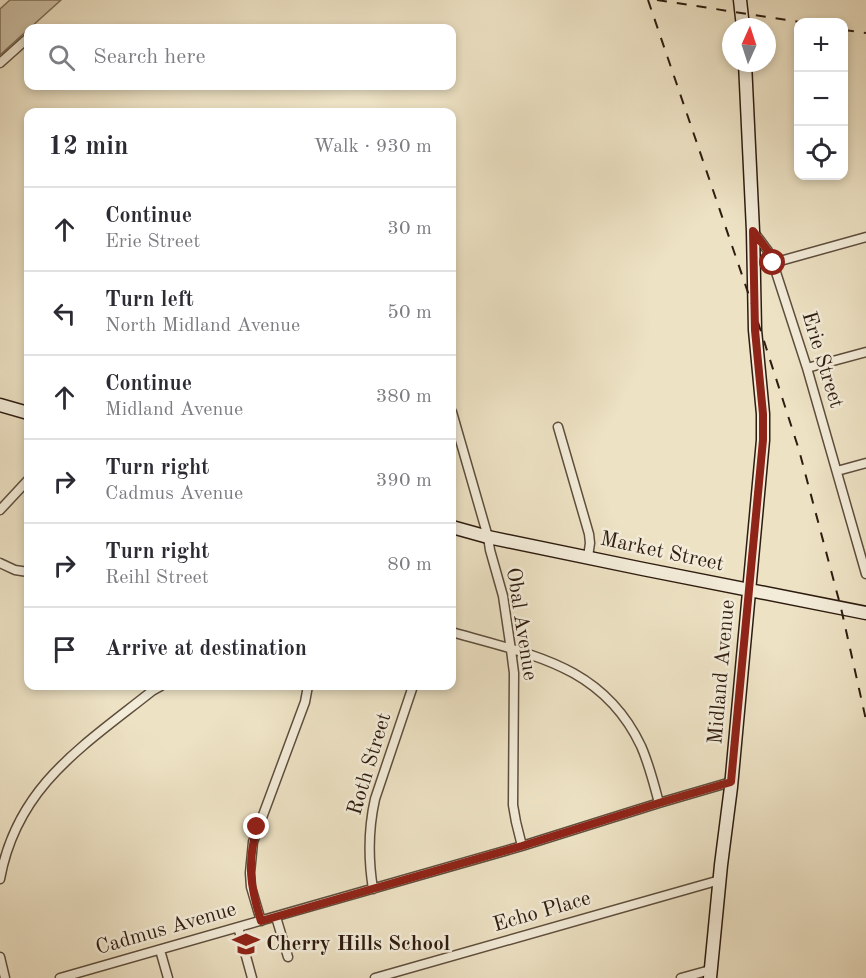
<!DOCTYPE html>
<meta charset="utf-8">
<style>
:root{--surface:#fff;--page:#f7f7f7;--text:#2b2b33;--muted:#7c7c81;--line:#e1e1e2}
body{margin:0;font-family:"Old Standard TT",serif;background:var(--page);color:var(--text)}
.controls{position:absolute;right:18px;top:18px;display:grid;overflow:hidden;border-radius:12px;box-shadow:0 3px 9px #0003}
.controls button{width:54px;height:54px;display:grid;place-items:center;padding:0;border:0;border-bottom:2px solid var(--line);background:var(--surface);color:var(--text);font:30px sans-serif}
.compass{position:absolute;left:722px;top:18px;width:54px;height:54px;border-radius:50%;background:var(--surface);box-shadow:0 3px 9px #0003;rotate:3deg}
.stop{position:absolute;width:18px;height:18px;margin:-14px;border:4px solid #8f2418;border-radius:50%;background:#fff}
.stop.end{background:#8f2418;border-color:#fff;box-shadow:0 2px 6px #0008}
.list{margin:0;padding:0;list-style:none}
h2{display:flex;justify-content:space-between;align-items:center;height:78px;margin:0;padding:0 24px;font-size:26px}
h2 small{font-size:20px;font-weight:400;color:var(--muted)}
.list li{display:grid;grid-template-columns:39px 1fr auto;gap:18px;align-items:center;box-sizing:border-box;height:84px;padding:0 24px;border-top:2px solid var(--line)}
.list b{display:block;font-size:22px;white-space:nowrap}
.list p{margin:0;font-size:20px;white-space:nowrap;color:var(--muted)}
.list em{font-size:20px;font-style:normal;color:var(--muted)}
.icon{flex:none;width:33px;height:33px;fill:none;stroke:currentColor;stroke-width:2;stroke-linecap:round;stroke-linejoin:round}
.map{position:relative;flex:none;width:866px;height:978px;overflow:hidden}
.search{position:absolute;background:var(--surface);box-shadow:0 3px 9px #0003;left:24px;top:24px;width:432px;height:66px;display:flex;align-items:center;gap:15px;box-sizing:border-box;padding:0 21px;border-radius:12px;color:var(--muted);font-size:22px}
.panel{position:absolute;background:var(--surface);box-shadow:0 3px 9px #0003;left:24px;top:108px;width:432px;height:582px;border-radius:12px}
.map>svg:first-child{display:block}
.green{fill:#cdc0a5;stroke:#7e6e5a;stroke-width:1.5}
.lines{fill:none;stroke-linecap:round;stroke-linejoin:round}
.street-casing{stroke:#5e4e3d;stroke-width:11}
.secondary-casing{stroke:#2e1c10;stroke-width:15}
.street{stroke:#f3ecd9;stroke-width:8}
.secondary{stroke:#f3ecd9;stroke-width:12}
.rail{stroke:#2e1c10;stroke-width:2;stroke-dasharray:10 10;stroke-linecap:butt}
.route{stroke:#8f2418;stroke-width:8}
.labels{text-anchor:middle;dominant-baseline:central;stroke-width:5;stroke-linejoin:round;paint-order:stroke}
.street-label{font-size:21px;fill:#2e1c10;stroke:#f3ecd9}
.poi-label{font-size:21px;font-weight:bold;fill:#2e1c10;stroke:#f3ecd9;text-anchor:start}
</style>
<div class="map">
<svg width="866" height="978" viewBox="0 0 866 978">
<rect width="100%" height="100%" fill="#ede2c4"/>
<filter id="stains"><feTurbulence type="fractalNoise" baseFrequency=".00333" numOctaves="4"/><feColorMatrix values="0 0 0 0 .2 0 0 0 0 .09 0 0 0 0 .02 0 0 0 .5 -.17"/></filter>
<radialGradient id="worn" r=".72"><stop offset=".6" stop-color="#630" stop-opacity="0"/><stop offset="1" stop-color="#630" stop-opacity=".3"/></radialGradient>
<!-- green -->
<path class="green" d="M10 0H61L0 55V9Z"/>
<g class="lines">
<defs>
<path id="street" d="M0 63 28 38
M753 231 768 251 773 263 807 368 866 574
M773 263 866 237
M807 368 866 352
M452 412 488 537 490 550 503 596 511 650 514 673 513 805 516 822 522 846
M558 427 589 534 590 543 588 557
M837 471 866 463
M0 510 28 480
M0 563 15 570 28 572
M452 632C530 655 602 664 641 746 649 764 654 784 659 803
M0 879C17 786 83 746 152 691L161 686
M373 889C368 858 368 830 375 799L413 686
M276 917 288 957
M261 921 251 887 250 873 253 842 305 702 308 686
M238 927 252 978
M160 950 168 978
M0 957 5 978
M60 978 522 846 659 803 731 782
M375 978 720 880
M681 978 710 970"/>
<path id="secondary" d="M740 0 743 27
M0 405 28 413
M452 527 488 537 643 569 866 613
M710 978 721 865 731 787 763 440V414L755 330 753 231 745 63"/>
</defs>
<!-- street casing -->
<use href="#street" class="street-casing"/>
<!-- secondary casing -->
<use href="#secondary" class="secondary-casing"/>
<!-- street -->
<use href="#street" class="street"/>
<!-- secondary -->
<use href="#secondary" class="secondary"/>
<!-- rail -->
<path class="rail" d="M648 0 755 313 799 450 841 608 866 720
M657 0 800 22
M844 30 866 33"/>
</g>
<g class="lines">
<!-- route -->
<path class="route" d="M257 827C247 863 250 886 261 921L522 846 659 803 731 782 763 440V414L755 330 753 231 768 251 773 263"/>
</g>
<!-- icons -->
<defs>
<symbol id="school-bare" viewBox="-9 -9 18 18"><path d="M0-5L7-2L0 1L-7-2ZM-4 1L0 2.5L4 1V4Q0 6-4 4Z" fill="#8f2418" stroke="#f3ecd9" stroke-width="2.5" paint-order="stroke"/></symbol>
</defs>
<g fill-rule="evenodd">
<use href="#school-bare" x="227" y="925" width="38" height="38"/>
</g>
<g class="labels">
<!-- street labels -->
<g class="street-label">
<text transform="translate(822 360) rotate(73)">Erie Street</text>
<text transform="translate(662 552) rotate(12)">Market Street</text>
<text transform="translate(521 624) rotate(81)">Obal Avenue</text>
<text transform="translate(722 672) rotate(-85)">Midland Avenue</text>
<text transform="translate(370 764) rotate(-73)">Roth Street</text>
<text transform="translate(542 912) rotate(-16)">Echo Place</text>
<text transform="translate(166 929) rotate(-16)">Cadmus Avenue</text>
</g>
<!-- poi labels -->
<g class="poi-label">
<text x="266" y="944">Cherry Hills School</text>
</g>
</g>
<rect width="100%" height="100%" filter="url(#stains)"/>
<rect width="100%" height="100%" fill="url(#worn)"/>
</svg>
<div class="controls">
<button>+</button>
<button>−</button>
<button><svg class="icon" aria-label="locate" viewBox="0 0 24 24"><circle cx="12" cy="12" r="6"/><path d="M12 2v4M12 18v4M2 12h4M18 12h4"/></svg></button>
</div>
<svg class="compass" viewBox="-18 -18 36 36"><path d="M0-13l5 13h-10z" fill="#e53935"/><path d="M0 13l5-13h-10z" fill="#7c7c81"/></svg>
<div class="stop" style="left:773px;top:263px"></div>
<div class="stop end" style="left:257px;top:827px"></div>
<div class="search"><svg class="icon" aria-label="search" viewBox="0 0 24 24"><circle cx="10" cy="10" r="6"/><path d="M15 15l6 6"/></svg>Search here</div>
<section class="panel">
<h2>12 min<small>Walk · 930 m</small></h2>
<ul class="list">
<li><svg class="icon" aria-label="ahead" viewBox="0 0 24 24"><path d="M12 20V5M6 11l6-6 6 6"/></svg><div><b>Continue</b><p>Erie Street</p></div><em>30 m</em></li>
<li><svg class="icon" aria-label="left" viewBox="0 0 24 24"><path d="M17 20v-9H6M10 6l-5 5 5 5"/></svg><div><b>Turn left</b><p>North Midland Avenue</p></div><em>50 m</em></li>
<li><svg class="icon" aria-label="ahead" viewBox="0 0 24 24"><path d="M12 20V5M6 11l6-6 6 6"/></svg><div><b>Continue</b><p>Midland Avenue</p></div><em>380 m</em></li>
<li><svg class="icon" aria-label="right" viewBox="0 0 24 24"><path d="M7 20v-9h11M14 6l5 5-5 5"/></svg><div><b>Turn right</b><p>Cadmus Avenue</p></div><em>390 m</em></li>
<li><svg class="icon" aria-label="right" viewBox="0 0 24 24"><path d="M7 20v-9h11M14 6l5 5-5 5"/></svg><div><b>Turn right</b><p>Reihl Street</p></div><em>80 m</em></li>
<li><svg class="icon" aria-label="arrive" viewBox="0 0 24 24"><path d="M6 21V4h12l-3 4 3 4H6"/></svg><div><b>Arrive at destination</b></div></li>
</ul>
</section>
</div>
